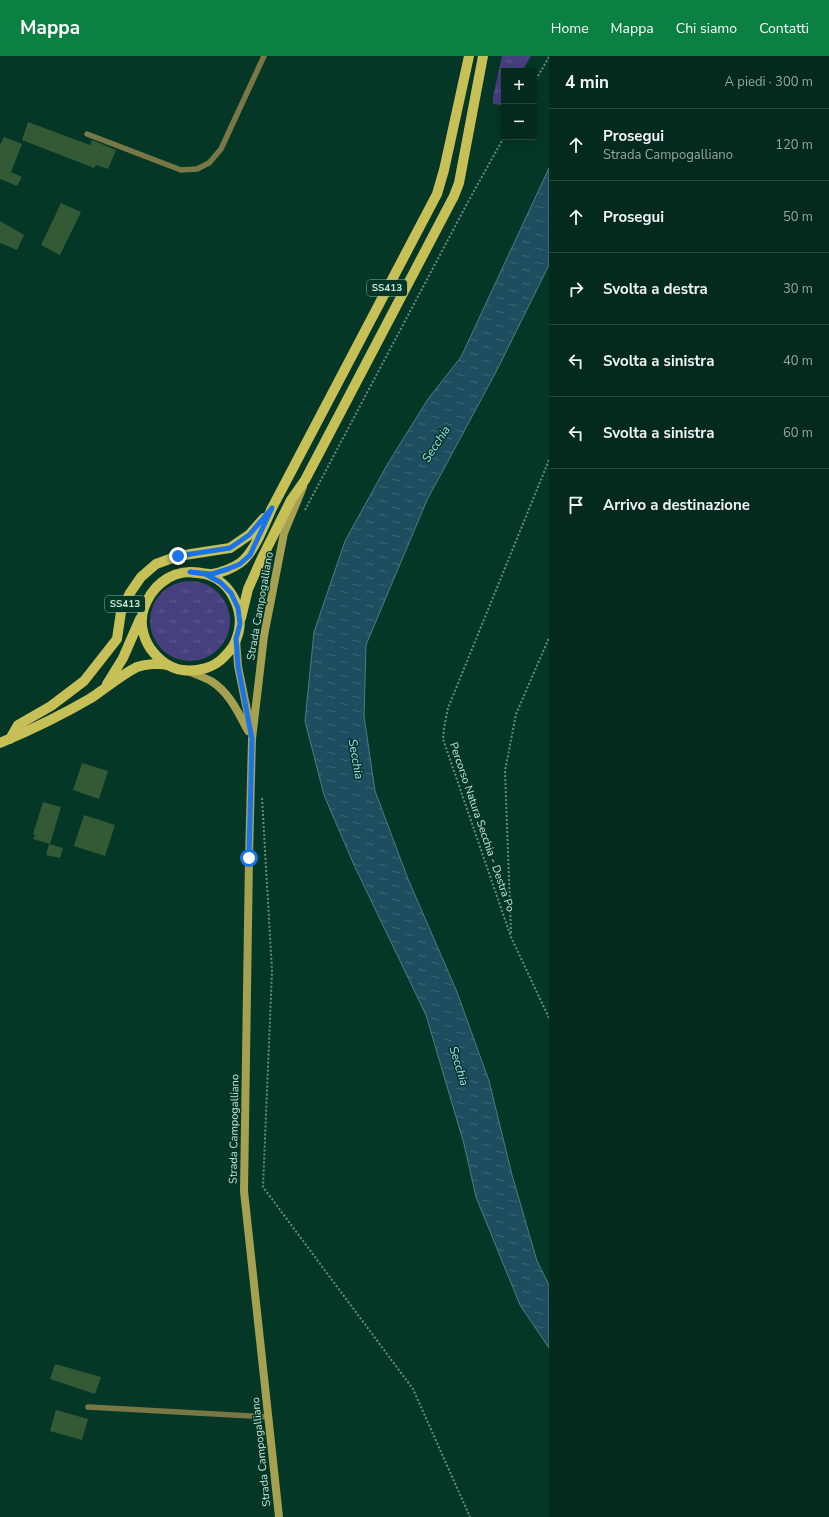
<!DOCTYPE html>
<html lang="it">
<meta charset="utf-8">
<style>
:root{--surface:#04291d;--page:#12352a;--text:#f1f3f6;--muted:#97a6a4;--line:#25453b;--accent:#0b8043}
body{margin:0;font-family:"Nunito Sans",sans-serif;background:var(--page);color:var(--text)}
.controls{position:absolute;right:12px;top:12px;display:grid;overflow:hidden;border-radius:0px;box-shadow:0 2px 10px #0003}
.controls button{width:36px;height:36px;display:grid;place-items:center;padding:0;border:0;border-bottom:1px solid var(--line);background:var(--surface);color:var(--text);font:20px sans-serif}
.stop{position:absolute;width:12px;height:12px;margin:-9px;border:3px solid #1a73e8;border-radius:50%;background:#fff}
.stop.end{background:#1a73e8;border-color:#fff;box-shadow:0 1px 4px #0008}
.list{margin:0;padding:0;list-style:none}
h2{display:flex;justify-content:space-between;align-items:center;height:52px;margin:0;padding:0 16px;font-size:17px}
h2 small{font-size:13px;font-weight:400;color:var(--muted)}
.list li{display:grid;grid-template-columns:26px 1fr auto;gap:12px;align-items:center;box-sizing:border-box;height:72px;padding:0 16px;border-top:1px solid var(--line)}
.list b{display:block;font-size:15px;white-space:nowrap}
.list p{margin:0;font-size:13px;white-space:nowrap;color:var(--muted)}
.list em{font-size:13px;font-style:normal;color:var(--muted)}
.icon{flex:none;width:22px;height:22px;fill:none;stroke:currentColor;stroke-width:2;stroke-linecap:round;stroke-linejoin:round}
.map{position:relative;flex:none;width:549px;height:1461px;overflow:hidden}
header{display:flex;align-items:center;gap:24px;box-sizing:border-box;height:56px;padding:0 20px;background:var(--accent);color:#fff}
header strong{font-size:19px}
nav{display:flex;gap:22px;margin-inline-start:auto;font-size:14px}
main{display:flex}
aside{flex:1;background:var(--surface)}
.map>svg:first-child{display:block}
.grass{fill:url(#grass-tufts)}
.water{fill:url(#water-ripples);stroke:#507b83}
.building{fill:#335a35}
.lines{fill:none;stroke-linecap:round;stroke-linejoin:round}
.path{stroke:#658d7e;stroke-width:2;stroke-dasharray:2 2;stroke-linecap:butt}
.lane{stroke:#7a7747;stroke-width:5.5}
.secondary{stroke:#a6a051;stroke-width:8}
.primary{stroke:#c7c057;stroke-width:10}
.route{stroke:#1a73e8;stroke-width:5}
.labels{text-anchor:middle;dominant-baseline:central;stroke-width:3;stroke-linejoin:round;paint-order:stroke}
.shield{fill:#053727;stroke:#8cb0a2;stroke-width:1}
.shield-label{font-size:10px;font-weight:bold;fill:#c6e4d6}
.street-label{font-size:11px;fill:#c6e4d6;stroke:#053727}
.water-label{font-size:12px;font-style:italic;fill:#a1e0f9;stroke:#053727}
</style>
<header>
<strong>Mappa</strong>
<nav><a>Home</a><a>Mappa</a><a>Chi siamo</a><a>Contatti</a></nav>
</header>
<main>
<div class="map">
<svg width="549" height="1461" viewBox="0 0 549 1461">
<defs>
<pattern id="grass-tufts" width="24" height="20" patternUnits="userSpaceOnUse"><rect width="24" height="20" fill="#46407f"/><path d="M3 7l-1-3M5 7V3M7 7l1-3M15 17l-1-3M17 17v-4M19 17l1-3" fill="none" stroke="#5f5b90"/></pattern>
<pattern id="water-ripples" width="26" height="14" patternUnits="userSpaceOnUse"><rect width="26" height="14" fill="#1d4e60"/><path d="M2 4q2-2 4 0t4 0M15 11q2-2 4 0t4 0" fill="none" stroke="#3c6776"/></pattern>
</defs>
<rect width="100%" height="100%" fill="#053727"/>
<!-- grass -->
<path class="grass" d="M502 0H531L522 15H504V44L501 49 493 48V41Z
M150 565a40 40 0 1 1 80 0a40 40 0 1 1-80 0Z"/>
<!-- water -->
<path class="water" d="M549 112V209L497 314 427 444 366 589 364 660 375 735 408 823 457 936 489 1025 512 1119 537 1205 549 1229V1292L520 1249 476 1141 464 1088 426 959 354 809 324 739 305 665 314 576 345 485 387 409 428 343 461 301Z"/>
<!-- building -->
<path class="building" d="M28 66 90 89 92 84 116 94 108 113 96 109 94 112 22 84Z
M4 81 22 88 11 116 22 121 17 130 0 123V89Z
M61 147 81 156 60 199 41 189Z
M0 165 24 179 17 194 0 187Z
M82 707 108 715 99 743 73 734Z
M43 746 61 751 50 788 33 783 35 779 33 778Z
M84 759 115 769 105 800 74 790Z
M49 788 63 792 60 802 46 799Z
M55 1308 101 1321 95 1338 50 1323Z
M56 1354 88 1363 82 1384 50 1375Z"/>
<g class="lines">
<!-- path -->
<path class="path" d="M534 27 549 1
M549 404 448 652 444 672 443 683 511 881 549 962
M305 454 469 144 504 81
M262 742 272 915 263 1131 413 1333 470 1461
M511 877 505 715 516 658 549 582"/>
<!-- lane -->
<path class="lane" d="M87 78 181 114 197 113 209 107 221 93 264 0
M88 1351 268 1361"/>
<!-- secondary -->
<path class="secondary" d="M236 583 238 610 251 674
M188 615C195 618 203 621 211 625 229 636 238 656 248 675
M279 1461 244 1135 249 802 252 683 264 580 284 477 303 431"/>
<!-- primary -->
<path class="primary" d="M189 516C194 517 200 517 205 518 232 525 247 558 236 584 234 590 229 596 224 601 214 612 197 616 182 614 169 612 158 603 150 592 143 581 139 566 144 552 151 532 168 516 191 516 198 516 205 518 212 518 221 517 233 512 240 507 255 496 264 469 272 452L437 138 444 114 469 0
M241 562 248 533 262 502 291 444 305 424 454 140 459 127 483 0
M107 628 123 602 140 563
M10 683 18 669 51 650 84 625 117 583 121 556 130 537 141 521 156 508 178 500 230 492 249 479 264 462
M0 687C31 674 62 659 91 642 106 632 121 619 137 611 146 608 159 607 168 609"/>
</g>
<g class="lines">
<!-- route -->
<path class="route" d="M178 500 230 492 249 479 272 452 250 499 240 508 228 513 212 518 190 516 205 518 220 526 231 537 238 552 240 568 236 583 238 610 252 683 249 802"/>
</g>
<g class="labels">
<!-- shield labels -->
<g class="shield">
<rect x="367" y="224" width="40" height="16" rx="3"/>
<rect x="105" y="540" width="40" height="16" rx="3"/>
</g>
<g class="shield-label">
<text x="387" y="232">SS413</text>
<text x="125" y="548">SS413</text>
</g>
<!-- street labels -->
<g class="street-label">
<text transform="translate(260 550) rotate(-80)">Strada Campogalliano</text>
<text transform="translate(482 771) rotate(71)">Percorso Natura Secchia - Destra Po</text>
<text transform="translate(234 1073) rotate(-89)">Strada Campogalliano</text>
<text transform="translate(261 1396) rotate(-96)">Strada Campogalliano</text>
</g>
<!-- water labels -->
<g class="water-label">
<text transform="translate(436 388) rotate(-57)">Secchia</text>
<text transform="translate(356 703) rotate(80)">Secchia</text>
<text transform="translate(459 1010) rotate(73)">Secchia</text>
</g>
</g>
</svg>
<div class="controls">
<button>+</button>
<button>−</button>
</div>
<div class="stop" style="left:249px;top:802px"></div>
<div class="stop end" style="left:178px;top:500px"></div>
</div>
<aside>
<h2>4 min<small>A piedi · 300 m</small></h2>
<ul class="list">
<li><svg class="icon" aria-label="ahead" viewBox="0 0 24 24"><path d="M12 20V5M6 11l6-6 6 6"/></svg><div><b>Prosegui</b><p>Strada Campogalliano</p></div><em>120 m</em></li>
<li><svg class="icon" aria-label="ahead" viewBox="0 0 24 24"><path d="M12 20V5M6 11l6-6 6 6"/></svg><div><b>Prosegui</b></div><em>50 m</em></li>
<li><svg class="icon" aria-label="right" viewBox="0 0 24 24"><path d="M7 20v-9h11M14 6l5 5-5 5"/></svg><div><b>Svolta a destra</b></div><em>30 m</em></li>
<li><svg class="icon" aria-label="left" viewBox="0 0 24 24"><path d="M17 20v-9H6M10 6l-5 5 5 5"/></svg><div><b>Svolta a sinistra</b></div><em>40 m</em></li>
<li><svg class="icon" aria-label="left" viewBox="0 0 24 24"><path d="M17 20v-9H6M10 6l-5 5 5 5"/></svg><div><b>Svolta a sinistra</b></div><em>60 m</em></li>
<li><svg class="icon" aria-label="arrive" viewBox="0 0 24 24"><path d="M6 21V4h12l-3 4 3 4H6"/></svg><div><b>Arrivo a destinazione</b></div></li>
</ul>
</aside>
</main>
